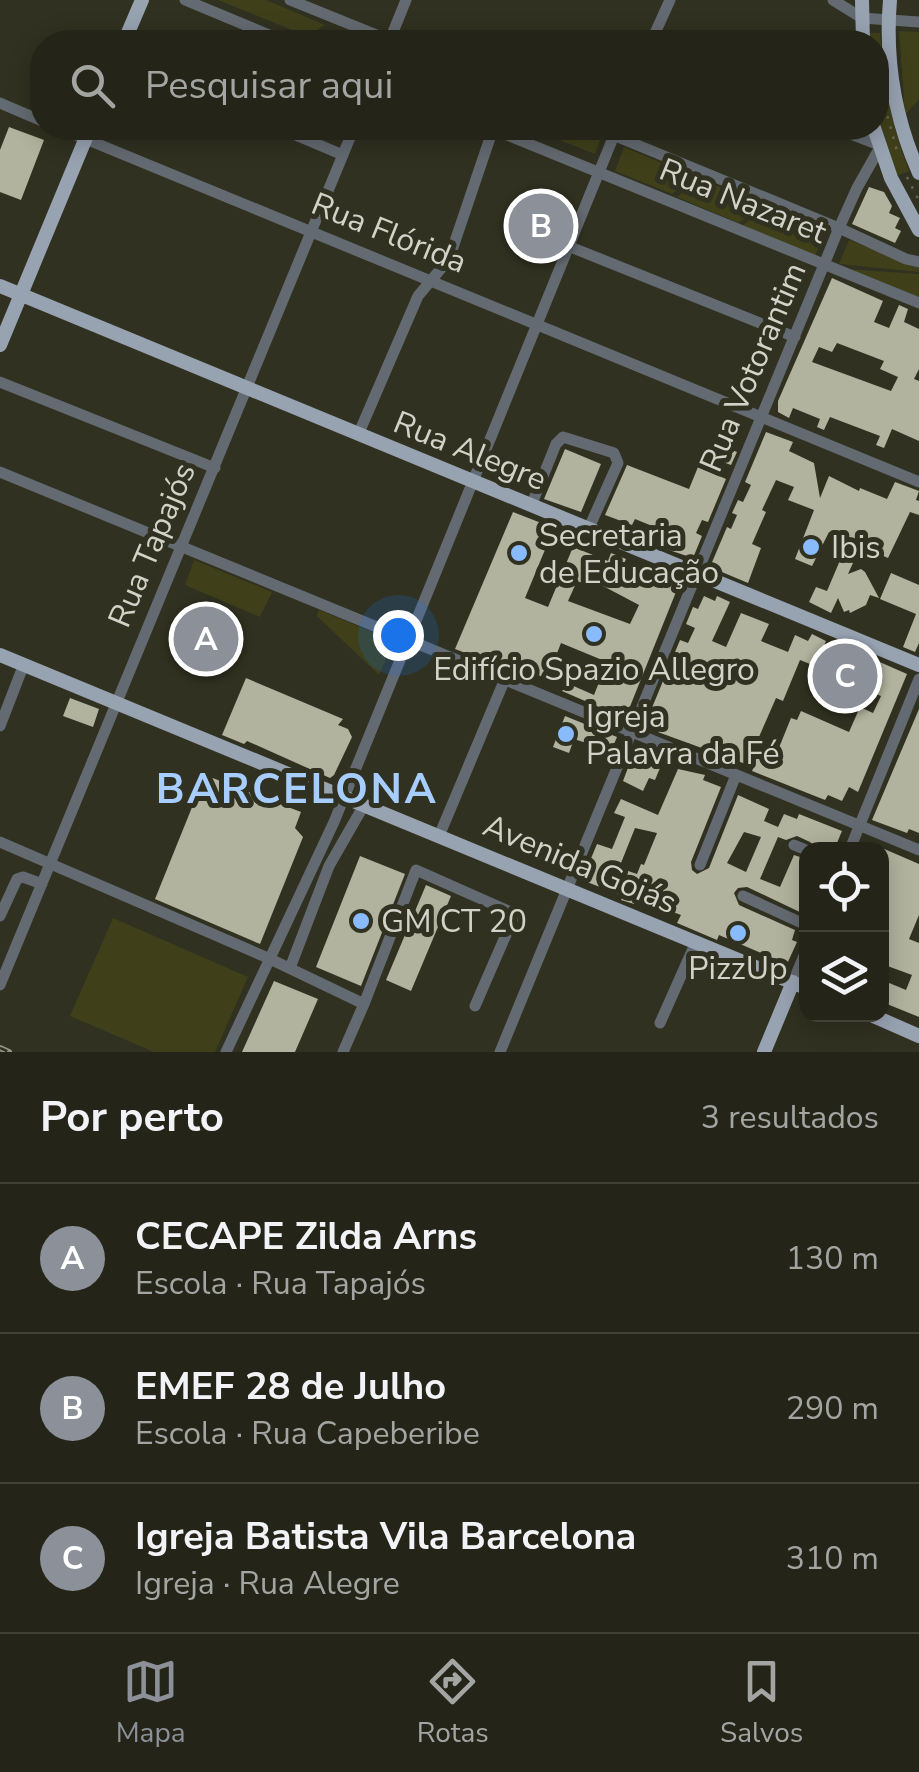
<!DOCTYPE html>
<html lang="pt">
<meta charset="utf-8">
<style>
:root{--surface:#242518;--page:#303125;--text:#f1f3f6;--muted:#a3a5a2;--line:#414237;--accent:#8c9099}
body{margin:0;font-family:"Nunito Sans",sans-serif;background:var(--page);color:var(--text)}
.controls{position:absolute;right:30px;bottom:30px;display:grid;overflow:hidden;border-radius:20px;box-shadow:0 5px 25px #0003}
.controls button{width:90px;height:90px;display:grid;place-items:center;padding:0;border:0;border-bottom:2px solid var(--line);background:var(--surface);color:var(--text);font:50px sans-serif}
.you{position:absolute;left:398px;top:635px;width:35px;height:35px;margin:-25px;border:8px solid #fff;border-radius:50%;background:#1a73e8;box-shadow:0 0 0 15px #1a73e833}
.badge{display:grid;place-items:center;width:65px;height:65px;border-radius:50%;background:var(--accent);color:#fff;font-size:32px;font-weight:700}
.pin{position:absolute;translate:-50% -50%;border:5px solid #fff;box-shadow:0 2px 10px #0006}
.list{margin:0;padding:0;list-style:none}
h2{display:flex;justify-content:space-between;align-items:center;height:130px;margin:0;padding:0 40px;font-size:42px}
h2 small{font-size:32px;font-weight:400;color:var(--muted)}
.list li{display:grid;grid-template-columns:65px 1fr auto;gap:30px;align-items:center;box-sizing:border-box;height:150px;padding:0 40px;border-top:2px solid var(--line)}
.list b{display:block;font-size:38px;white-space:nowrap}
.list p{margin:0;font-size:32px;white-space:nowrap;color:var(--muted)}
.list em{font-size:32px;font-style:normal;color:var(--muted)}
.icon{flex:none;width:55px;height:55px;fill:none;stroke:currentColor;stroke-width:2;stroke-linecap:round;stroke-linejoin:round}
.map{position:relative;flex:none;width:919px;height:1052px;overflow:hidden}
.search{position:absolute;background:var(--surface);box-shadow:0 5px 25px #0003;left:30px;right:30px;top:30px;height:110px;display:flex;align-items:center;gap:25px;box-sizing:border-box;padding:0 35px;border-radius:40px;color:var(--muted);font-size:38px}
.sheet{height:580px;background:var(--surface)}
nav{display:flex;justify-content:space-around;align-items:center;box-sizing:border-box;height:140px;border-top:2px solid var(--line);background:var(--surface);font-size:28px;color:var(--muted)}
nav a{display:grid;justify-items:center;gap:5px}
nav .on{color:var(--accent)}
.map>svg:first-child{display:block}
.green{fill:#3f401a}
.building{fill:#b1b39e;fill-rule:evenodd}
.lines{fill:none;stroke-linecap:round;stroke-linejoin:round}
.path{stroke:#636455;stroke-width:2.5;stroke-dasharray:2.5 8;stroke-linecap:butt}
.minor{stroke:#646a71;stroke-width:11}
.major{stroke:#98a3b2;stroke-width:14}
.rail-casing{stroke:#949588;stroke-width:6}
.rail{stroke:#303120;stroke-width:2.5;stroke-dasharray:8;stroke-linecap:butt}
.poi-dot{fill:#88bafc;stroke:#303120;stroke-width:4}
.labels{text-anchor:middle;dominant-baseline:central;stroke-width:10;stroke-linejoin:round;paint-order:stroke}
.street-label{font-size:32px;fill:#d2d3c8;stroke:#303120}
.poi-label{font-size:32px;fill:#d2d3c8;stroke:#303120;text-anchor:start}
.district-label{font-size:42px;font-weight:bold;letter-spacing:2.5px;fill:#a7cdfe;stroke:#303120}
</style>
<div class="map">
<svg width="919" height="1052" viewBox="0 0 919 1052">
<rect width="100%" height="100%" fill="#303120"/>
<!-- green -->
<path class="green" d="M218 0H266L325 25 307 36Z
M899 31 919 32V99L905 115Z
M866 33H880C884 81 891 126 909 171L896 176 877 116 876 42H867Z
M529 128H575L601 138 595 154Z
M624 147 695 177 672 194 615 171Z
M700 179 762 205 739 223 677 197Z
M765 207 825 232 815 256 743 225Z
M849 240 919 268V272L839 264Z
M845 269 919 274V298Z
M194 560 272 592 260 617 185 585Z
M319 610 394 641 379 675 317 616Z
M113 918 248 977 215 1052H154L70 1016Z"/>
<!-- building -->
<path class="building" d="M9 127 44 140 21 200 0 192V150Z
M869 187 884 192 892 206 889 213 900 218 895 228 901 231 895 243 852 224Z
M832 278 883 301 874 322 889 328 899 305 908 309 904 322 919 329V369L914 379 919 381V441L892 429 884 448 876 445 880 436 830 417 824 430 817 427 820 419 793 408 789 418 778 412V401ZM837 343 884 361 880 369 898 377 891 391 812 362 819 347 832 352Z
M766 432 793 442 789 451 814 463 820 498 829 476 859 491 860 488 887 499 895 482 919 491 916 500 919 501V515L910 512 888 558 829 532 812 566 795 559 814 510 788 500 794 487 776 480 762 510 766 512 752 544 761 548 748 583 710 567 727 527 731 529 737 515 732 513 738 500 743 502 751 485 745 482Z
M712 442 737 452 731 465 706 456Z
M565 449 601 464 581 512 544 499Z
M627 465 689 489 698 467 726 479 708 522 702 520 696 533 702 536 693 558 660 547 667 532 635 519 632 525 605 515Z
M513 512 554 528 525 598 548 607 573 547 608 561 611 553 626 559 623 566 650 578 654 569 680 582 627 714 622 717 562 691 569 684 594 695 607 662 561 643 547 679 538 675 536 680 455 649ZM577 581 596 588 598 585 605 587 639 605 630 624 568 601Z
M841 558 853 563 848 574 861 569 865 572 879 598 870 595 866 605 850 613 849 610 844 612 838 598 831 613 809 602 816 587 827 591Z
M891 573 919 585V643L915 652 903 647 916 614 880 599Z
M704 596 715 601 717 596 730 602 712 641 726 647 741 613 769 624 761 641 788 652 795 635 808 641 812 634 826 641 815 666 800 660 783 701 776 698 755 746 776 755 791 718 797 720 801 711 849 732 860 707 873 713 881 696 860 687 858 692 852 690 845 702 828 696 840 653 863 662 866 656 907 674 858 792 849 787 842 801 828 795 825 800 752 771 754 767 644 727 680 640 688 643 695 628 686 624 693 607 698 609Z
M246 678 343 719 338 725 348 729 352 737 334 775 330 778 247 741 244 744 222 735Z
M70 698 99 709 93 727 63 716Z
M919 709V833L909 829 907 833 872 820Z
M565 716 617 737 611 751 574 739 569 753 553 747Z
M634 752 662 763 655 780 649 778 643 791 623 781Z
M678 769 705 775 703 780 721 787 691 862 692 870 697 874 709 868 738 795 769 809 764 821 778 827 784 814 797 819 799 814 842 831 834 850H818L810 842 797 836 786 840 778 837 760 879 780 887 794 855 806 859V915L747 887 738 888 734 893 739 905 795 930 792 940 797 942 787 964 719 935 717 940 677 923 681 915 636 898 634 904 621 900 623 896 582 880 597 844 612 849 625 817 614 813 621 799 658 815ZM635 828 657 833 644 865 641 864 637 874 619 868ZM744 832 761 837 746 872 727 863Z
M205 775 301 812 295 828 303 837 260 944 155 899Z
M882 848 919 864V915L909 939 919 943V1017L882 1002V980L906 990 912 975 882 964Z
M360 856 405 874 361 986 316 967Z
M426 885 451 896 411 991 386 980Z
M274 981 318 999 295 1052H242Z"/>
<g class="lines">
<!-- path -->
<path class="path" d="M876 72 883 120
M882 96 897 151
M907 177 919 201"/>
<!-- minor -->
<path class="minor" d="M185 0 286 42
M290 0 394 42
M833 0 862 18 919 22
M389 42 406 0
M651 42 670 0
M0 103 42 121
M59 128 919 482
M279 128 343 155
M490 128 919 303
M596 128 839 228 906 259 919 262
M835 128 877 144
M568 246 795 337
M0 382 215 468
M358 435 418 296 449 259 493 129
M0 472 919 850
M531 506 556 444 563 437 614 453 618 463 588 530
M0 726 24 664
M439 836 505 679
M0 842 268 958 364 1004 343 1052
M794 845 806 850
M850 849 919 679
M700 865 736 775
M743 896 806 925
M0 916 17 879 23 877 42 884
M290 968 329 866 364 805
M793 982 806 951
M0 985 354 128
M364 1004 416 870 515 914 475 1006
M660 1023 696 942
M226 1052 334 822 617 128
M500 1052 839 228 857 188 879 149"/>
<!-- major -->
<path class="major" d="M862 0 863 42
M890 0C885 59 895 119 919 173
M124 42 142 0
M874 128 891 178 919 230
M0 286 919 665
M0 345 90 128
M0 655 806 988
M869 1014 919 1036
M764 1052 793 982"/>
<defs>
<path id="rail" d="M0 1048 9 1052"/>
</defs>
<!-- rail casing -->
<use href="#rail" class="rail-casing"/>
<!-- rail -->
<use href="#rail" class="rail"/>
</g>
<!-- markers -->
<g class="poi-dot">
<circle cx="811" cy="547" r="10"/>
<circle cx="519" cy="553" r="10"/>
<circle cx="594" cy="634" r="10"/>
<circle cx="566" cy="734" r="10"/>
<circle cx="361" cy="921" r="10"/>
<circle cx="738" cy="933" r="10"/>
</g>
<g class="labels">
<!-- street labels -->
<g class="street-label">
<text transform="translate(743 201) rotate(22)">Rua Nazaret</text>
<text transform="translate(389 233) rotate(22)">Rua Flórida</text>
<text transform="translate(753 367) rotate(-67)">Rua Votorantim</text>
<text transform="translate(470 451) rotate(22)">Rua Alegre</text>
<text transform="translate(152 545) rotate(-67)">Rua Tapajós</text>
<text transform="translate(580 864) rotate(23)">Avenida Goiás</text>
</g>
<!-- poi labels -->
<g class="poi-label">
<text x="539" y="535">Secretaria<tspan x="539" dy="37">de Educação</tspan></text>
<text x="831" y="547">Ibis</text>
<text x="594" y="669" text-anchor="middle">Edifício Spazio Allegro</text>
<text x="586" y="716">Igreja<tspan x="586" dy="37">Palavra da Fé</tspan></text>
<text x="381" y="921">GM CT 20</text>
<text x="738" y="968" text-anchor="middle">PizzUp</text>
</g>
<!-- district labels -->
<g class="district-label">
<text x="297" y="789">BARCELONA</text>
</g>
</g>
</svg>
<div class="controls">
<button><svg class="icon" aria-label="locate" viewBox="0 0 24 24"><circle cx="12" cy="12" r="6"/><path d="M12 2v4M12 18v4M2 12h4M18 12h4"/></svg></button>
<button><svg class="icon" aria-label="layers" viewBox="0 0 24 24"><path d="M12 4l9 5-9 5-9-5zM3 14l9 5 9-5"/></svg></button>
</div>
<div class="you"></div>
<div class="pin badge" style="left:206px;top:639px">A</div>
<div class="pin badge" style="left:541px;top:226px">B</div>
<div class="pin badge" style="left:845px;top:676px">C</div>
<div class="search"><svg class="icon" aria-label="search" viewBox="0 0 24 24"><circle cx="10" cy="10" r="6"/><path d="M15 15l6 6"/></svg>Pesquisar aqui</div>
</div>
<section class="sheet">
<h2>Por perto<small>3 resultados</small></h2>
<ul class="list">
<li><span class="badge">A</span><div><b>CECAPE Zilda Arns</b><p>Escola · Rua Tapajós</p></div><em>130 m</em></li>
<li><span class="badge">B</span><div><b>EMEF 28 de Julho</b><p>Escola · Rua Capeberibe</p></div><em>290 m</em></li>
<li><span class="badge">C</span><div><b>Igreja Batista Vila Barcelona</b><p>Igreja · Rua Alegre</p></div><em>310 m</em></li>
</ul>
</section>
<nav>
<a class="on"><svg class="icon" aria-label="map" viewBox="0 0 24 24"><path d="M3 6l6-2 6 2 6-2v14l-6 2-6-2-6 2zM9 4v14M15 6v14"/></svg>Mapa</a>
<a><svg class="icon" aria-label="directions" viewBox="0 0 24 24"><path d="M12 3l9 9-9 9-9-9zM9 14v-3h6M13 9l2 2-2 2"/></svg>Rotas</a>
<a><svg class="icon" aria-label="saved" viewBox="0 0 24 24"><path d="M7 4h10v16l-5-4-5 4z"/></svg>Salvos</a>
</nav>
